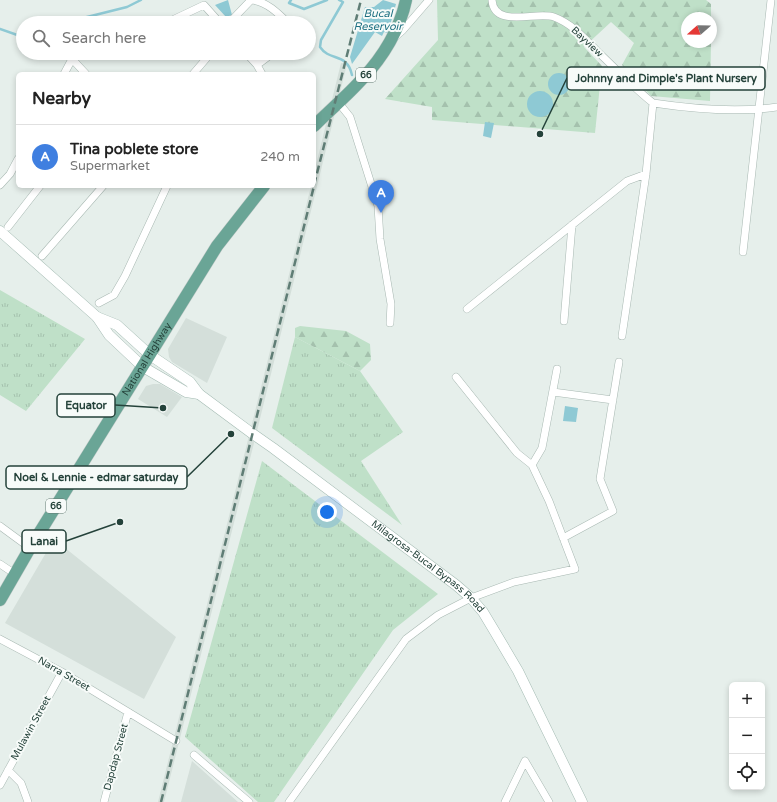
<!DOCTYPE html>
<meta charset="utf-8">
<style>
:root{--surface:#fff;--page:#f2f2f2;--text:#222;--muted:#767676;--line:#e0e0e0;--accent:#804e3d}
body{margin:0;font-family:"Varela Round",sans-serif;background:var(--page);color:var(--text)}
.controls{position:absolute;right:12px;bottom:12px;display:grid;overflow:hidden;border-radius:6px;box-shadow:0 2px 6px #0003}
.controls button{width:36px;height:36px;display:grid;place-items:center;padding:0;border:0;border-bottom:1px solid var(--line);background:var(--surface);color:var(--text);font:20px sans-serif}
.compass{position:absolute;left:681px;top:12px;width:36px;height:36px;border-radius:50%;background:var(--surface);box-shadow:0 2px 6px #0003;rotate:250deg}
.you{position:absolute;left:327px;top:512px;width:14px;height:14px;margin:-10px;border:3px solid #fff;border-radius:50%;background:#1a73e8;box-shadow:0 0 0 6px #1a73e833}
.badge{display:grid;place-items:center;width:26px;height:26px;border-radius:50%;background:var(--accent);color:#fff;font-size:13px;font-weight:700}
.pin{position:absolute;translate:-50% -33px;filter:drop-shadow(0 1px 2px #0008)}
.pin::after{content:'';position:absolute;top:21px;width:14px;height:12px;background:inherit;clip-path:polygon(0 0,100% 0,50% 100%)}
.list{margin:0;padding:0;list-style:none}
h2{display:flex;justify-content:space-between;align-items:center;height:52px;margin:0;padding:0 16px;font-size:17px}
h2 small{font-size:13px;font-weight:400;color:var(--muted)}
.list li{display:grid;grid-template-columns:26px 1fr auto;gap:12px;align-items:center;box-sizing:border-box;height:64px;padding:0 16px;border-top:1px solid var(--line)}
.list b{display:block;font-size:15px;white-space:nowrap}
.list p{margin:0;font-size:13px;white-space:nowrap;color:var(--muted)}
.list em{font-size:13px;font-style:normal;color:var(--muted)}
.icon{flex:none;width:22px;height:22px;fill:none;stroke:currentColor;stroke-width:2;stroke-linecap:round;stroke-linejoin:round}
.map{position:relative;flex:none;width:777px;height:802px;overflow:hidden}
.search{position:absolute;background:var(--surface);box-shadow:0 2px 6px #0003;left:16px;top:16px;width:300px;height:44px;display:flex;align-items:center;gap:10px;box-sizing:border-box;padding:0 14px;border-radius:22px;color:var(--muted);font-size:15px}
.panel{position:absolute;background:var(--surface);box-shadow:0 2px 6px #0003;left:16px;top:72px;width:300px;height:116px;border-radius:6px}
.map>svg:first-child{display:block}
.built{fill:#d4dfda}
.grass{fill:url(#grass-tufts)}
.forest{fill:url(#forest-firs)}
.water{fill:#8ec9d4}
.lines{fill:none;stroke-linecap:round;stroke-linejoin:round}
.stream{stroke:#8ec9d4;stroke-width:2.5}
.minor-casing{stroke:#a8b8b2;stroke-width:8}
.secondary-casing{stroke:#a4bbb3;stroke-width:11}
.primary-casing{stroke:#c2cac8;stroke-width:13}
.minor{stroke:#fff;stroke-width:7}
.secondary{stroke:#fff;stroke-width:10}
.primary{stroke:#6aa596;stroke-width:12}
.rail{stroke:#5f7d75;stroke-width:2.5;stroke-dasharray:8 4;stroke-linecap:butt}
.labels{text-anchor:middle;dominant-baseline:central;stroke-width:4;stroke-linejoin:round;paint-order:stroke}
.shield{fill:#f7fbf9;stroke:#637a73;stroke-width:1}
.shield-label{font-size:9px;font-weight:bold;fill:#24423a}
.street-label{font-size:10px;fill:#24423a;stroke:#f7fbf9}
.water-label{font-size:11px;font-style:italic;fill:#1c6f80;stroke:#f7fbf9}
.leader{fill:none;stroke:#24423a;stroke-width:1.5}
.callout-dot{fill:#24423a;stroke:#f7fbf9;stroke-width:1.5}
.callout{fill:#f7fbf9;stroke:#24423a;stroke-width:1.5}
.callout-label{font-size:11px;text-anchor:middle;font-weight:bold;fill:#24423a}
</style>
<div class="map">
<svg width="777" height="802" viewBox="0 0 777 802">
<defs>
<pattern id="grass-tufts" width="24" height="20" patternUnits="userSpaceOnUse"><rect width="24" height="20" fill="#bfe0c8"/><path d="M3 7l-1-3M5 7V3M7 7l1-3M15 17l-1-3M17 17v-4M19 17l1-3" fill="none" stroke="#a4c1ad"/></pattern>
<pattern id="forest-firs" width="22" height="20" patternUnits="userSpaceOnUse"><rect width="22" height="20" fill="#bfe0c8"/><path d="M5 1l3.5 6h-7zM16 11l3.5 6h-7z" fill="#a4c1ad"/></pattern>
</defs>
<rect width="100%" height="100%" fill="#e6efeb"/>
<!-- built -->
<path class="built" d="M341 63 347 64 257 431 164 802H158L311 186H314V173Z
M186 318 227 337 207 383 172 362 169 357 168 349Z
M153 384H160L182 397 167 417 138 399 146 386Z
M54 539 176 637 144 699 5 623Z
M192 761 238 802H181Z"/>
<!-- grass -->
<path class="grass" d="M0 290 85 339 26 411 0 395Z
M295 337 360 371 403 432 361 461 402 525 272 428Z
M262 461 438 594 393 630 274 802H258L185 737Z"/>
<!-- forest -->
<path class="forest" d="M437 0H706L711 4V36V18H687V42H711L710 101 651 96 622 65 634 43 611 22 584 47 602 66 595 133 432 120V107L385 99 438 40Z
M300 326 346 331 370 344 371 360 360 371 295 337V328Z"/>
<!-- water -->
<path class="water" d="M228 0 232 15 226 17 215 5Z
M383 0 396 4 388 33 384 32 382 36 375 32 352 64 350 57 365 7H374Z
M548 84a11 11 0 1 1 22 0a11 11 0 1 1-22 0Z
M527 104a13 13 0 1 1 26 0a13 13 0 1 1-26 0Z
M485 122 494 123 491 138 483 136Z
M565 406 578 408 576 422 563 421Z"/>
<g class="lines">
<!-- stream -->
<path class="stream" d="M291 0 289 3 304 9 327 0
M339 0 343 2 321 40 320 47C330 62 347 52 352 75
M73 23 75 20 127 7 141 0
M0 29 23 37"/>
<defs>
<path id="minor" d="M492 0C494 29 536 11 554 17 573 24 586 40 599 53 617 70 634 88 653 103
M166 23 204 5 220 23
M229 23 251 0C266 1 278 13 288 23
M395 37 403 30 429 0
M246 53 257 65 262 74
M257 65 273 53
M64 74 72 59 86 74
M193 74 211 53
M338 102 350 117 378 206 380 239 391 304 390 323
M653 103C693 109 736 113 777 107
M0 185 10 174 18 159
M8 227 40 186
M743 252 771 0
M42 256 103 186
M99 303 114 295 125 276 167 186
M467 309 627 181 646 174
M564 321 572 225
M622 336 646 174 653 103
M456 377 517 453 532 465
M553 392 613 400
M0 526 30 548
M563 538 613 511 600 479 619 362
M0 564 15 574
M0 639 62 672 176 741
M194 755 249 802
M525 761 549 802
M8 770 21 783 28 802
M0 785 62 672
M104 802 128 712
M289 802 406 639 438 615 471 598 514 582 575 569 549 501 532 465 542 448 557 369
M505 802 525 761"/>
<g id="secondary">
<path d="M0 231 97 317 109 335 143 367 186 392 199 394"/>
<path id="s1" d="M97 317 117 325 150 355 190 382 199 394 253 434 273 448 456 585 471 598 483 612 495 632 518 671 582 802"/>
</g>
<g id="primary">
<path d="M314 126C330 110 348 95 363 78 383 57 400 29 406 0"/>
<path id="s2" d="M0 600 30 548 217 246 264 186"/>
</g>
</defs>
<!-- minor casing -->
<use href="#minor" class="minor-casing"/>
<!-- secondary casing -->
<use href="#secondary" class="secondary-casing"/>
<!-- primary casing -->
<use href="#primary" class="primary-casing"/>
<!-- minor -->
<use href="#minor" class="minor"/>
<!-- secondary -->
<use href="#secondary" class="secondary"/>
<!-- primary -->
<use href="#primary" class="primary"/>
<!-- rail -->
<path class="rail" d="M314 185 361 0
M161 802 314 186"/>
</g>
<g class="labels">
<!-- shield labels -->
<g class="shield">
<rect x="356" y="68" width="20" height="14" rx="3"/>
<rect x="46" y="499" width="20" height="14" rx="3"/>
</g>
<g class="shield-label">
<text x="366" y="75">66</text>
<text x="56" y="506">66</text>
</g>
<!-- street labels -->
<g class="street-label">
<text transform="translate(587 42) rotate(43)">Bayview</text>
<text stroke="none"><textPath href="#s2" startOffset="282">National Highway</textPath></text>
<text stroke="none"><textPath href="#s1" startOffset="416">Milagrosa-Bucal Bypass Road</textPath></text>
<text transform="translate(64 674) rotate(30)">Narra Street</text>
<text transform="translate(31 728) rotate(-61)">Mulawin Street</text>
<text transform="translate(116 757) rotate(-75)">Dapdap Street</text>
</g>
<!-- water labels -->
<g class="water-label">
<text x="378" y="13">Bucal<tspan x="378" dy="13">Reservoir</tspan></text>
</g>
</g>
<!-- callouts -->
<path class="leader" d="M540 134L567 78M163 408L115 405M231 434L187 477M120 522L66 541"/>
<g class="callout-dot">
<circle cx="540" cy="134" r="4"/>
<circle cx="163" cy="408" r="4"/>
<circle cx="231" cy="434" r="4"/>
<circle cx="120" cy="522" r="4"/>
</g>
<g class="callout">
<rect x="567" y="67" width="198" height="23" rx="4"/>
<rect x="57" y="394" width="58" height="23" rx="4"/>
<rect x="6" y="466" width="181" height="23" rx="4"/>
<rect x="22" y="530" width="44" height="23" rx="4"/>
</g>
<g class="callout-label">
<text x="666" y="82">Johnny and Dimple's Plant Nursery</text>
<text x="86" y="409">Equator</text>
<text x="96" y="481">Noel &amp; Lennie - edmar saturday</text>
<text x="44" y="545">Lanai</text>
</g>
</svg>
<div class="controls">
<button>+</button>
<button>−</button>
<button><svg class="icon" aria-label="locate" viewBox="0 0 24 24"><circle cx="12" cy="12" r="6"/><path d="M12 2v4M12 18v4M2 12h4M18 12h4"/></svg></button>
</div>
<svg class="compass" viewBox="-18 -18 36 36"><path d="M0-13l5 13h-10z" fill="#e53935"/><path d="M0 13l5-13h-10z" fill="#767676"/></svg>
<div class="you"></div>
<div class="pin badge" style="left:381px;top:213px;background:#3f7fe0">A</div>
<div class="search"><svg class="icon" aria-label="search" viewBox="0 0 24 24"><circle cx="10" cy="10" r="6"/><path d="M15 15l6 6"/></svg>Search here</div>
<section class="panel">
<h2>Nearby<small></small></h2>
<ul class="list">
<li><span class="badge" style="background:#3f7fe0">A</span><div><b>Tina poblete store</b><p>Supermarket</p></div><em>240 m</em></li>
</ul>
</section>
</div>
